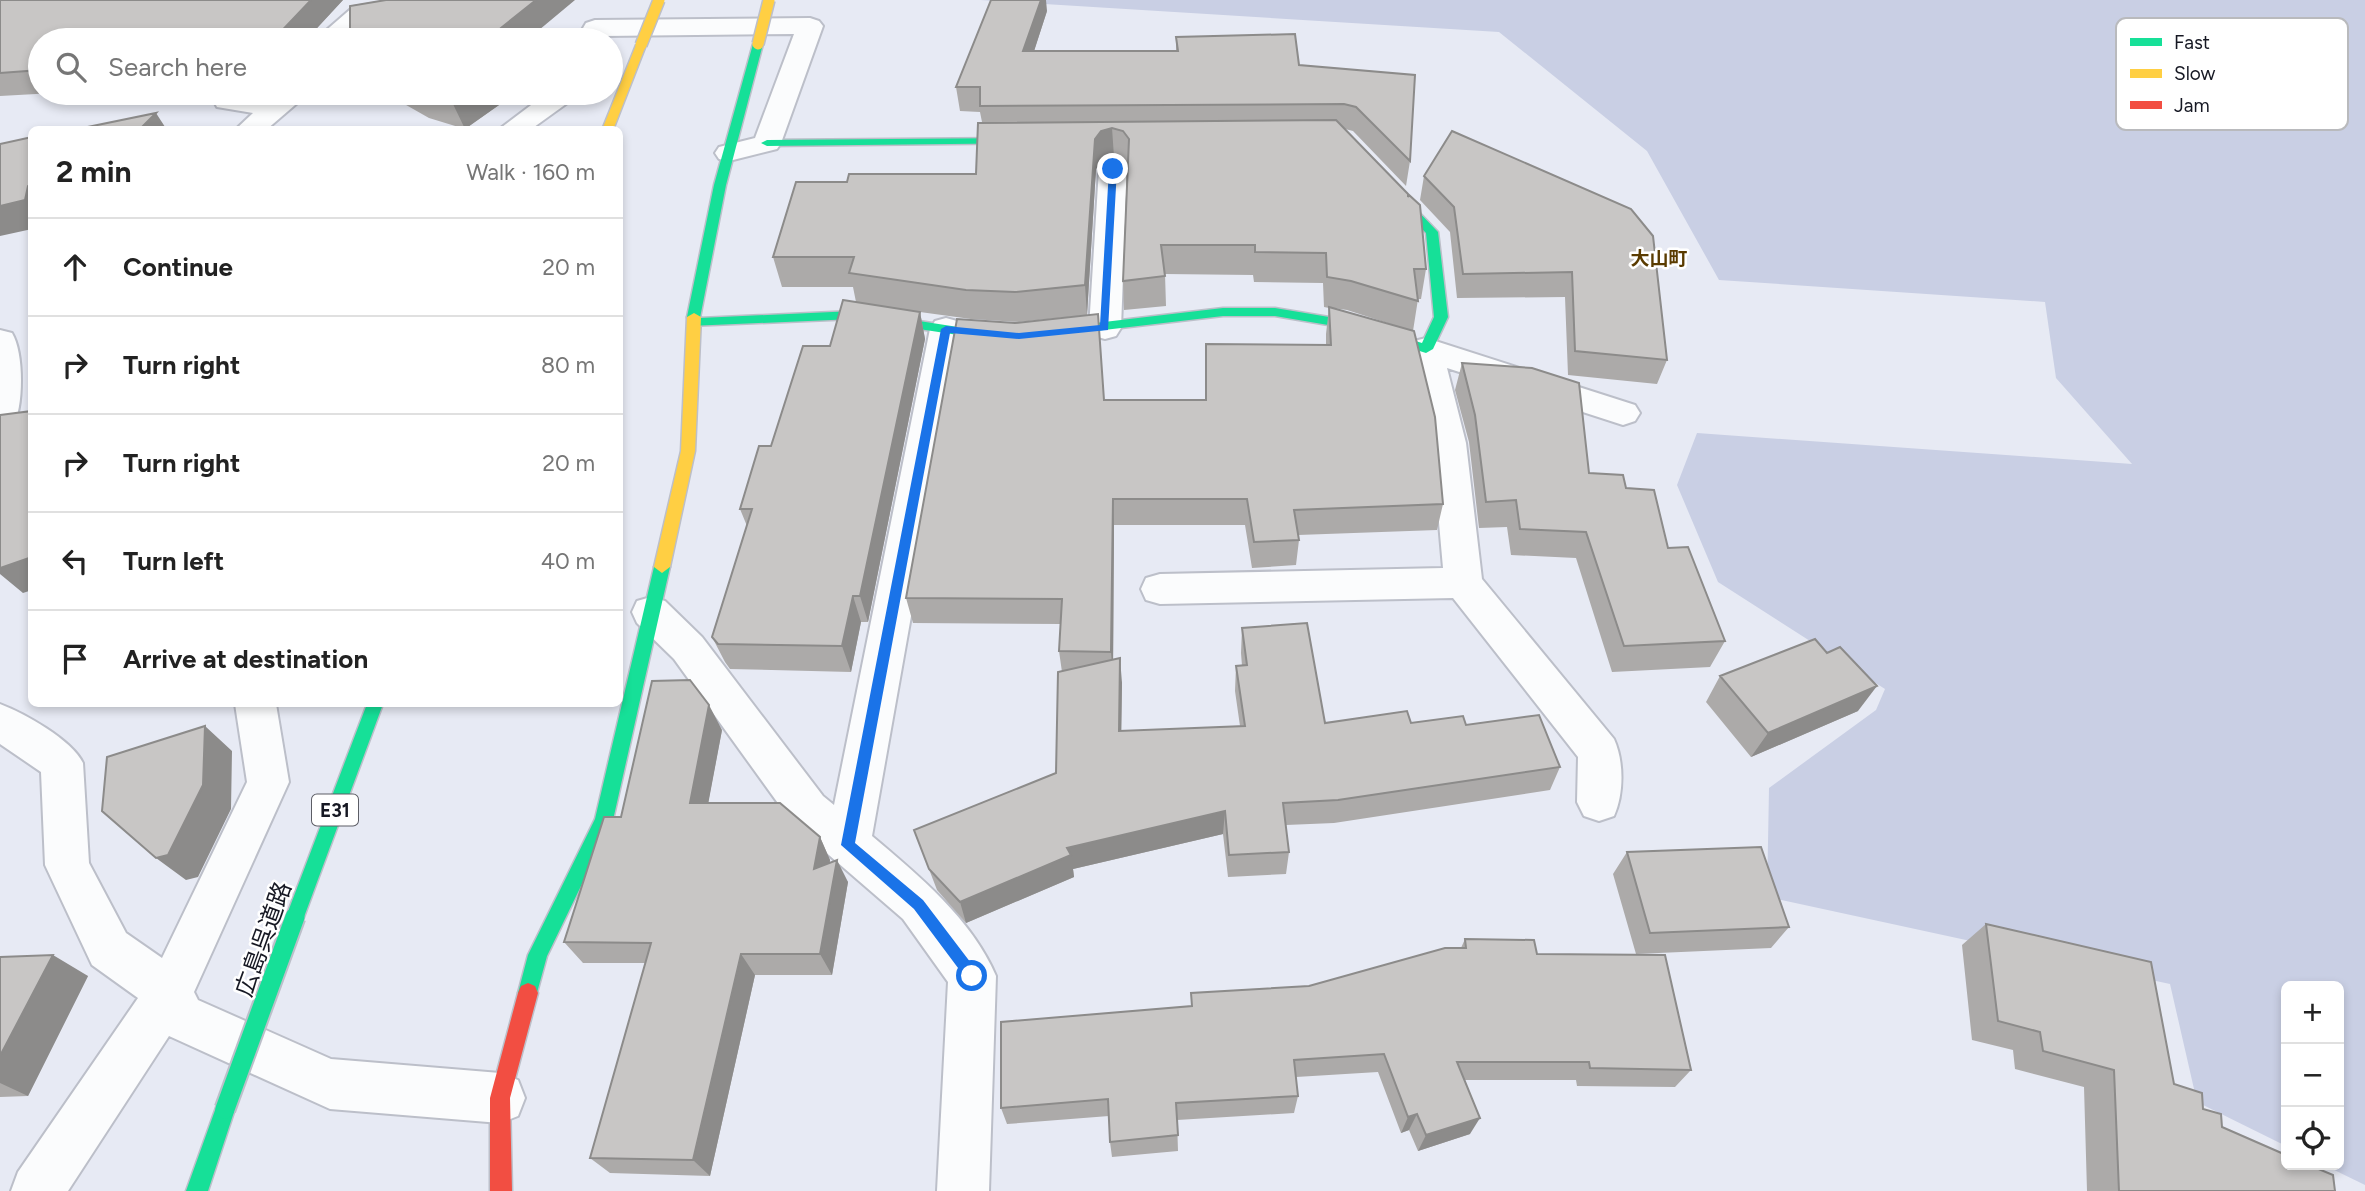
<!DOCTYPE html>
<meta charset="utf-8">
<style>
:root{--surface:#fff;--page:#f2f2f2;--text:#222;--muted:#767676;--line:#e0e0e0}
body{margin:0;font-family:Figtree,"Noto Sans JP",sans-serif;background:var(--page);color:var(--text)}
.controls{position:absolute;right:21px;bottom:21px;display:grid;overflow:hidden;border-radius:10px;box-shadow:0 4px 10px #0003}
.controls button{width:63px;height:63px;display:grid;place-items:center;padding:0;border:0;border-bottom:2px solid var(--line);background:var(--surface);color:var(--text);font:35px sans-serif}
.stop{position:absolute;width:21px;height:21px;margin:-16px;border:5px solid #1a73e8;border-radius:50%;background:#fff}
.stop.end{background:#1a73e8;border-color:#fff;box-shadow:0 2px 7px #0008}
.list{margin:0;padding:0;list-style:none}
h2{display:flex;justify-content:space-between;align-items:center;height:91px;margin:0;padding:0 28px;font-size:30px}
h2 small{font-size:23px;font-weight:400;color:var(--muted)}
.list li{display:grid;grid-template-columns:46px 1fr auto;gap:21px;align-items:center;box-sizing:border-box;height:98px;padding:0 28px;border-top:2px solid var(--line)}
.list b{display:block;font-size:26px;white-space:nowrap}
.list em{font-size:23px;font-style:normal;color:var(--muted)}
.icon{flex:none;width:38px;height:38px;fill:none;stroke:currentColor;stroke-width:2;stroke-linecap:round;stroke-linejoin:round}
.map{position:relative;flex:none;width:2365px;height:1191px;overflow:hidden}
.search{position:absolute;background:var(--surface);box-shadow:0 4px 10px #0003;left:28px;top:28px;width:595px;height:77px;display:flex;align-items:center;gap:18px;box-sizing:border-box;padding:0 24px;border-radius:38px;color:var(--muted);font-size:26px}
.panel{position:absolute;background:var(--surface);box-shadow:0 4px 10px #0003;left:28px;top:126px;width:595px;height:581px;border-radius:10px}
.map>svg:first-child{display:block}
.green{fill:#c9cfe4}
.lines{fill:none;stroke-linecap:round;stroke-linejoin:round}
.street-casing{stroke:#bcbfc9;stroke-width:4}
.fast-casing{stroke:#bcbfc9;stroke-width:3}
.slow-casing{stroke:#bcbfc9;stroke-width:3}
.jam-casing{stroke:#bcbfc9;stroke-width:3}
.street{fill:#fbfcfd;fill-rule:evenodd}
.fast{fill:#16e098;fill-rule:evenodd}
.slow{fill:#ffcf43;fill-rule:evenodd}
.jam{fill:#f24e42;fill-rule:evenodd}
.fast-bridge-casing{stroke:#bcbfc9;stroke-width:23;stroke-linecap:butt}
.slow-bridge-casing{stroke:#bcbfc9;stroke-width:14;stroke-linecap:butt}
.fast-bridge{stroke:#16e098;stroke-width:19}
.slow-bridge{stroke:#ffcf43;stroke-width:11}
.wall{fill:#acaaa9;fill-rule:evenodd}
.shaded-wall{fill:#8c8b8a}
.building{fill:#c8c6c5;stroke:#8c8b8a;stroke-width:2}
.route{fill:#1a73e8}
.labels{text-anchor:middle;dominant-baseline:central;stroke-width:5;stroke-linejoin:round;paint-order:stroke}
.far-neighbourhood-label{font-size:19px;font-weight:bold;fill:#5a3b00;stroke:#fff}
.shield{fill:#fff;stroke:#5c5d65;stroke-width:2}
.shield-label{font-size:19px;font-weight:bold;fill:#161823}
.near-street-label{font-size:24px;fill:#161823;stroke:#fff}
.key{fill:#fff;stroke:#b9babd;stroke-width:2}
.key-label{font-size:19px;fill:#161823}
</style>
<div class="map">
<svg width="2365" height="1191" viewBox="0 0 2365 1191">
<rect width="100%" height="100%" fill="#e7eaf4"/>
<!-- green -->
<path class="green" d="M980 0H2365V1185L2324 1165H2339V986H2286V1146L2197 1102 2170 984 1767 897 1769 788 1876 710 1885 689 1718 582 1677 485 1697 433 2132 464 2056 378 2045 302 1719 280 1647 151 1499 32Z"/>
<g class="lines">
<defs>
<path id="street" d="M397 0H467L464 5 455 7 369 19 343 40H315L353 7Z
M810 18 819 21 823 26 781 143 777 149 729 161 719 159 715 153 719 147 755 138 794 34 604 36 602 40H576L586 23 595 20Z
M227 93 247 96 251 93H309L266 130H235L253 113 217 107 214 101 217 95Z
M547 93H577L573 99 530 130H498Z
M1113 160 1123 163 1127 169 1121 328 1116 336 1105 339 1094 336 1089 328 1099 169 1103 163Z
M946 318 957 321 962 329 872 836C919 876 971 918 996 976L989 1191H937L948 982 903 919 793 824 674 659 637 623 632 612 637 601 651 597 665 601 702 637 823 796 834 805 930 329 935 321Z
M0 330 12 333C24 353 24 408 12 428L0 431Z
M1426 338 1635 405 1640 413 1635 421 1623 425 1447 368 1466 443 1482 579 1614 739C1624 761 1624 794 1614 816L1599 821 1584 816 1577 802 1578 757 1453 598 1160 604 1146 600 1141 589 1146 578 1160 574 1443 568 1432 443 1410 349 1414 341Z
M0 704C24 713 72 740 83 763L89 863 126 933 162 958 247 782 235 704H276L289 782 194 992 198 1000 331 1059 500 1073 518 1080 525 1098 518 1116 500 1123 330 1109 169 1036 68 1191H11L18 1172 138 998 92 965 45 865 41 772 0 744Z"/>
<path id="fast" d="M758 41 763 44 726 185 700 318 854 311 971 329 1019 332 1223 308H1275L1347 320 1422 343 1434 317 1426 233 1380 186V180H1388L1438 232 1448 317 1433 349 1426 353 1346 328 1275 316H1223L1019 340 971 337 854 319 689 326 687 317 714 185 753 44Z
M1031 138 1037 141 1035 143 767 146 761 143 767 140Z
M662 561 670 567 613 820 547 956 535 1000 528 1003 521 1000 518 993 528 955 595 819 654 567Z
M367 704H383L304 917 302 923 295 926 288 923 286 917Z
M225 1099 232 1102 235 1109 208 1191H186L218 1102Z"/>
<path id="slow" d="M641 42 646 45 613 130H602L636 45Z
M694 313 701 317 695 451 670 567 662 573 654 567 681 451 687 317Z"/>
<path id="jam" d="M528 983 535 986 538 993 510 1098 512 1191H490V1098L518 993 521 986Z"/>
</defs>
<!-- street casing -->
<use href="#street" class="street-casing"/>
<!-- fast casing -->
<use href="#fast" class="fast-casing"/>
<!-- slow casing -->
<use href="#slow" class="slow-casing"/>
<!-- jam casing -->
<use href="#jam" class="jam-casing"/>
<!-- street -->
<use href="#street" class="street"/>
<!-- fast -->
<use href="#fast" class="fast"/>
<!-- slow -->
<use href="#slow" class="slow"/>
<!-- jam -->
<use href="#jam" class="jam"/>
<defs>
<path id="fast-bridge" d="M225 1109 295 917"/>
<path id="slow-bridge" d="M758 44 769 0
M641 45 659 0"/>
</defs>
<!-- fast-bridge casing -->
<use href="#fast-bridge" class="fast-bridge-casing"/>
<!-- slow-bridge casing -->
<use href="#slow-bridge" class="slow-bridge-casing"/>
<!-- fast-bridge -->
<use href="#fast-bridge" class="fast-bridge"/>
<!-- slow-bridge -->
<use href="#slow-bridge" class="slow-bridge"/>
</g>
<!-- wall -->
<path class="wall" d="M0 0H343L306 40H40V93H54L0 96Z
M1047 11 1034 51H1176V37L1299 65 1415 75 1410 161 1406 186 1353 131 1345 129 1426 269 1421 299H1418L1413 331 1443 504 1437 530 1298 535 1299 540 1296 565 1252 568 1245 525H1114L1113 660 1122 683 1121 731 1240 726 1235 691 1236 666H1242L1241 653 1242 628 1325 723 1466 725 1560 767 1550 790 1334 823 1286 825 1289 852 1286 874 1228 877 1223 834 1073 869 1074 877 966 923 937 890 914 830 1056 773 1062 672 1059 651 1061 624 913 623 906 598 1104 400H1206V344L1326 345V334L1329 308 1324 307 1323 283 1254 282 1253 275 1165 274 1166 306 1124 310 1123 281 1127 166 1124 160 1114 157 1102 160 1096 169 1087 315 1019 322 971 319 920 312 925 339 868 622H861L851 672 730 669 725 662 712 637 747 526 740 509 771 446 856 302 853 287H782L773 257 847 182 976 174 982 122 980 112 960 111 956 87ZM1333 308 1347 310 1403 328Z
M385 93H516L465 129 429 118Z
M1424 176 1631 209 1667 360 1657 384 1568 375 1565 297 1457 298 1450 232 1420 200Z
M1462 363 1589 473 1626 488 1668 548 1725 641 1710 667 1612 672 1576 558 1511 555 1507 527 1479 528 1469 442 1455 390Z
M1720 676 1858 711 1751 757 1706 702Z
M722 730 708 803 820 837 830 860V863L848 882 832 975H755L710 1176 610 1173 590 1158 646 963H583L564 942Z
M1627 852 1789 927 1771 948 1636 954 1613 874Z
M1986 924 2174 1084 2222 1127 2336 1191H2087L2084 1087 2015 1069 2013 1050 1972 1040 1962 945Z
M1465 939 1537 954 1691 1070 1675 1087 1577 1086 1576 1080H1465L1470 1134 1418 1151 1409 1130 1401 1133 1378 1072 1296 1077 1298 1096 1294 1113 1177 1120 1178 1151 1112 1157 1110 1142 1109 1116 1007 1124 1001 1108 1191 1006V993L1309 986 1461 948Z
M0 957 88 976 28 1096 0 1097Z"/>
<!-- shaded-wall -->
<path class="shaded-wall" d="M311 0H343L306 40H273Z
M536 0H575L527 40H486Z
M1041 0H1046L1047 11 1026 76 1023 51Z
M469 93H516L465 129 453 104Z
M156 113 167 130H139Z
M1112 128 1114 157 1102 160 1096 169 1087 315 1085 285 1095 139 1101 131Z
M28 186 32 190V229L0 236V206Z
M920 312 925 339 868 622 860 596Z
M1113 499 1114 525 1113 677 1111 652Z
M32 557V590L23 593 0 574V568Z
M853 596 861 622 851 672 842 646Z
M1120 658 1122 683 1121 755 1119 731Z
M1877 686 1858 711 1751 757 1768 733Z
M709 705 722 730 704 826 690 803Z
M205 726 232 751 231 809 198 877 186 880 156 858Z
M1225 811 1223 834 1073 869 1074 877 966 923 960 902 1067 848Z
M820 837 830 860 825 891 814 869Z
M837 860 848 882 832 975 820 954Z
M741 954 755 975 710 1176 693 1160Z
M53 955 88 976 28 1096 0 1083V1056Z
M1417 1114 1409 1130 1401 1133 1408 1117Z
M1480 1118 1470 1134 1418 1151 1426 1135Z"/>
<!-- building -->
<path class="building" d="M0 0H311L273 40H40V70L0 73Z
M386 0H536L486 40H350V6Z
M991 0H1041L1023 51H1178L1176 37 1295 34 1299 65 1415 75 1410 161 1356 107 1344 104 980 106V87H956Z
M417 93H469L453 104Z
M156 113 139 130H73Z
M1336 120 1408 194V197L1409 195 1420 205 1426 269H1414L1418 301 1351 281 1327 277 1326 253 1255 252V245H1161L1165 276 1123 281 1129 139 1123 131 1112 128 1101 131 1095 139 1085 285 1015 292 966 290 849 273 854 257H773L796 182H847L849 174H976L978 123Z
M1452 131 1631 209 1653 236 1667 360 1575 351 1572 272 1463 274 1454 207 1424 176Z
M32 137V185L28 186 25 200 0 206V144Z
M843 300 920 312 860 596H853L842 646 718 644 712 637 752 509H740L759 446H771L803 346H830Z
M1329 307 1414 331 1435 417 1443 504 1294 510 1299 540 1254 542 1247 499H1113L1111 652 1059 651 1062 599 906 598 957 319 1015 323 1098 314 1104 400H1206V344L1331 345Z
M1462 363 1532 368 1579 383 1589 473 1623 475 1626 488 1654 490 1668 548 1688 547 1725 641 1624 646 1586 532 1520 529 1516 500 1486 502 1475 415Z
M32 411V557L0 568V415Z
M1307 623 1325 723 1407 711 1411 723 1463 716 1466 725 1539 715 1560 767 1338 800 1283 803 1289 852 1229 855 1225 811 1067 848 1071 855 960 902 929 869 914 830 1056 773 1058 672 1120 658 1119 731 1245 726 1236 666 1247 665 1242 628Z
M1815 639 1827 653 1840 647 1877 686 1768 733 1720 676Z
M690 680 709 705 690 803H780L820 837 814 869 837 860 820 954H741L693 1160 590 1158 651 943 564 942 604 817H621L652 681Z
M205 726 203 785 168 855 156 858 102 811 107 757Z
M1761 847 1789 927 1650 933 1627 852Z
M1986 924 2151 962 2174 1084 2202 1093 2203 1109 2221 1114 2222 1127 2286 1155V1165H2309L2333 1175 2335 1191H2336H2119L2114 1070 2043 1051 2040 1032 1998 1021Z
M1465 939 1534 940 1537 954 1665 955 1691 1070 1590 1068 1589 1062H1457L1480 1118 1426 1135 1417 1114 1408 1117 1384 1054 1294 1060 1298 1096 1176 1103 1178 1135 1110 1142 1108 1099 1001 1108V1022L1192 1006 1191 993 1309 986 1445 948H1466Z
M53 955 0 1056V957Z"/>
<!-- route -->
<path class="route" d="M1113 167 1117 169 1108 330 1019 339 950 333 855 843 923 900 977 971 979 976 972 982 967 980 914 909 841 845 941 329 946 326 1019 333 1100 325 1109 169Z"/>
<g class="labels">
<!-- far-neighbourhood labels -->
<g class="far-neighbourhood-label">
<text x="1659" y="258">大山町</text>
</g>
<!-- shield labels -->
<rect class="shield" x="312" y="794.5" width="46" height="31" rx="5"/>
<g class="shield-label">
<text x="335" y="810">E31</text>
</g>
<!-- near-street labels -->
<g class="near-street-label">
<text transform="translate(263 939) rotate(-70)">広島呉道路</text>
</g>
</g>
<!-- legend -->
<rect x="2116" y="18" width="232" height="112" rx="10" class="key"/>
<rect x="2130" y="38" width="32" height="8" fill="#16e098"/>
<rect x="2130" y="69" width="32" height="9" fill="#ffcf43"/>
<rect x="2130" y="101" width="32" height="8" fill="#f24e42"/>
<g class="key-label">
<text x="2174" y="49">Fast</text>
<text x="2174" y="80">Slow</text>
<text x="2174" y="112">Jam</text>
</g>
</svg>
<div class="controls">
<button>+</button>
<button>−</button>
<button><svg class="icon" aria-label="locate" viewBox="0 0 24 24"><circle cx="12" cy="12" r="6"/><path d="M12 2v4M12 18v4M2 12h4M18 12h4"/></svg></button>
</div>
<div class="stop" style="left:972px;top:976px"></div>
<div class="stop end" style="left:1113px;top:169px"></div>
<div class="search"><svg class="icon" aria-label="search" viewBox="0 0 24 24"><circle cx="10" cy="10" r="6"/><path d="M15 15l6 6"/></svg>Search here</div>
<section class="panel">
<h2>2 min<small>Walk · 160 m</small></h2>
<ul class="list">
<li><svg class="icon" aria-label="ahead" viewBox="0 0 24 24"><path d="M12 20V5M6 11l6-6 6 6"/></svg><div><b>Continue</b></div><em>20 m</em></li>
<li><svg class="icon" aria-label="right" viewBox="0 0 24 24"><path d="M7 20v-9h11M14 6l5 5-5 5"/></svg><div><b>Turn right</b></div><em>80 m</em></li>
<li><svg class="icon" aria-label="right" viewBox="0 0 24 24"><path d="M7 20v-9h11M14 6l5 5-5 5"/></svg><div><b>Turn right</b></div><em>20 m</em></li>
<li><svg class="icon" aria-label="left" viewBox="0 0 24 24"><path d="M17 20v-9H6M10 6l-5 5 5 5"/></svg><div><b>Turn left</b></div><em>40 m</em></li>
<li><svg class="icon" aria-label="arrive" viewBox="0 0 24 24"><path d="M6 21V4h12l-3 4 3 4H6"/></svg><div><b>Arrive at destination</b></div></li>
</ul>
</section>
</div>
